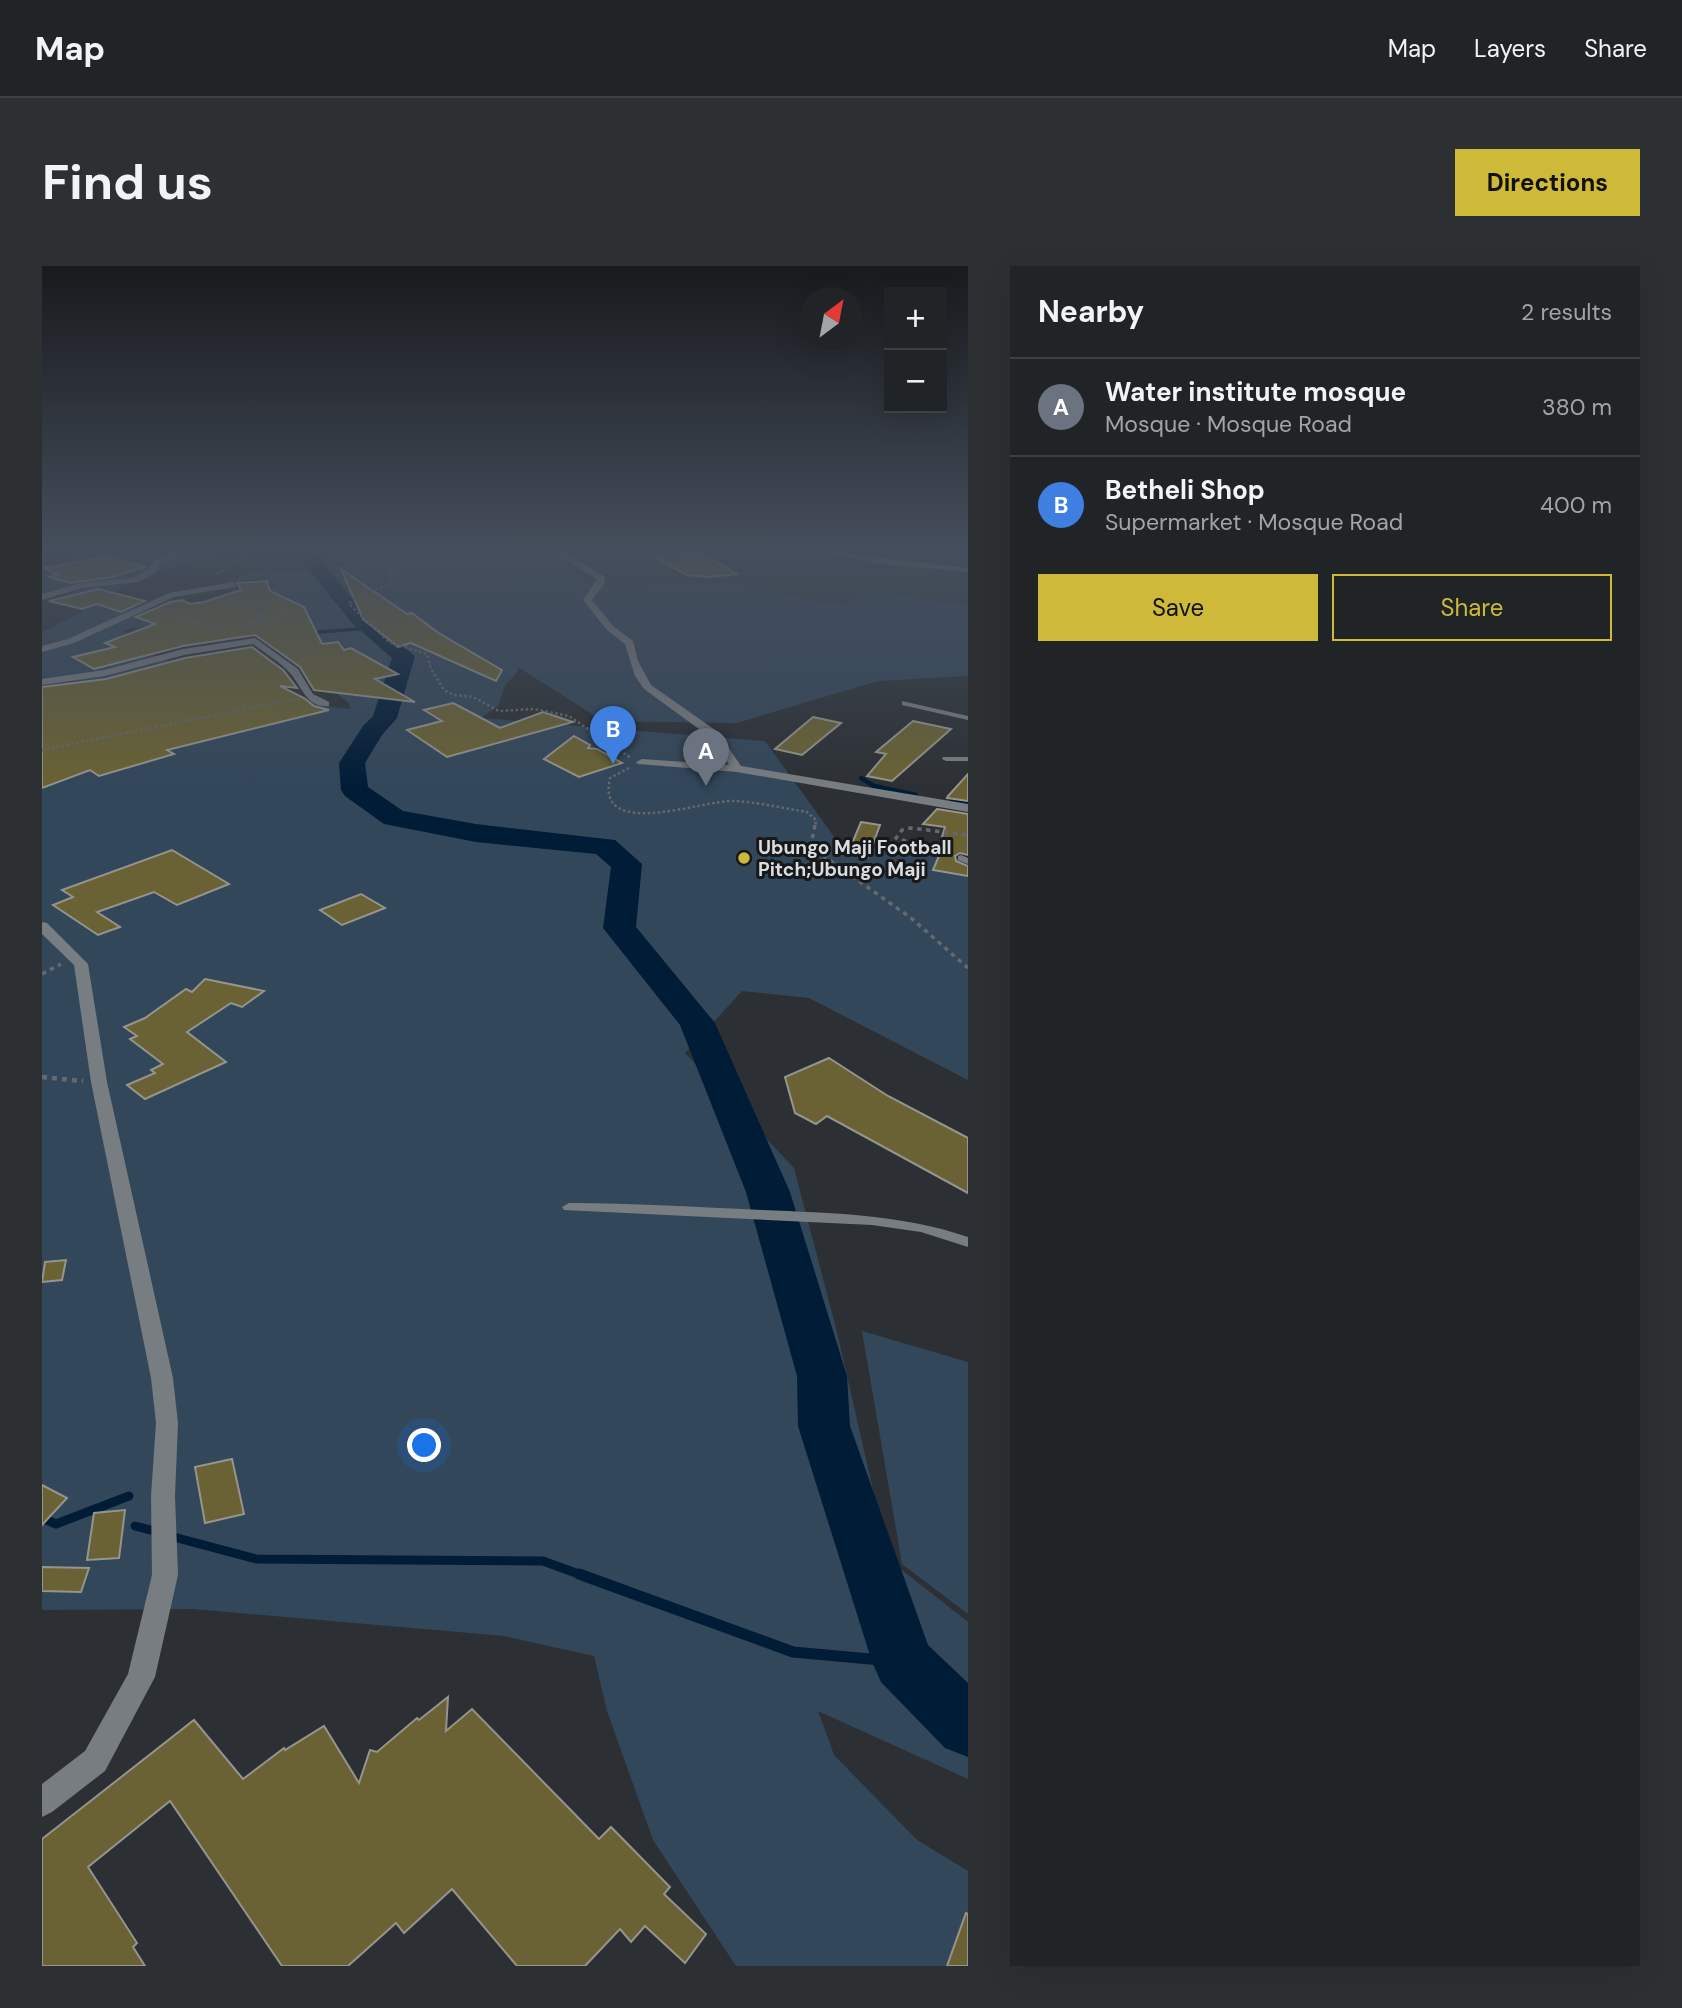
<!DOCTYPE html>
<meta charset="utf-8">
<style>
:root{--surface:#212427;--page:#2d3033;--text:#f1f3f6;--muted:#a2a4a7;--line:#3e4144;--accent:#ceb938}
body{margin:0;font-family:"DM Sans",sans-serif;background:var(--page);color:var(--text)}
.controls{position:absolute;right:21px;top:21px;display:grid;overflow:hidden;border-radius:0px;box-shadow:0 7px 28px #0002}
.controls button{width:63px;height:63px;display:grid;place-items:center;padding:0;border:0;border-bottom:2px solid var(--line);background:var(--surface);color:var(--text);font:35px sans-serif}
.compass{position:absolute;left:758px;top:21px;width:63px;height:63px;border-radius:50%;background:var(--surface);box-shadow:0 7px 28px #0002;rotate:32deg}
.you{position:absolute;left:383px;top:1180px;width:24px;height:24px;margin:-18px;border:5px solid #fff;border-radius:50%;background:#1a73e8;box-shadow:0 0 0 10px #1a73e833}
.badge{display:grid;place-items:center;width:46px;height:46px;border-radius:50%;background:var(--accent);color:#fff;font-size:23px;font-weight:700}
.pin{position:absolute;translate:-50% -58px;filter:drop-shadow(0 2px 4px #0008)}
.pin::after{content:'';position:absolute;top:37px;width:24px;height:21px;background:inherit;clip-path:polygon(0 0,100% 0,50% 100%)}
.list{margin:0;padding:0;list-style:none}
h2{display:flex;justify-content:space-between;align-items:center;height:91px;margin:0;padding:0 28px;font-size:30px}
h2 small{font-size:23px;font-weight:400;color:var(--muted)}
.list li{display:grid;grid-template-columns:46px 1fr auto;gap:21px;align-items:center;box-sizing:border-box;height:98px;padding:0 28px;border-top:2px solid var(--line)}
.list b{display:block;font-size:26px;white-space:nowrap}
.list p{margin:0;font-size:23px;white-space:nowrap;color:var(--muted)}
.list em{font-size:23px;font-style:normal;color:var(--muted)}
.actions{display:flex;gap:14px;padding:21px 28px}
.actions a{flex:1;padding:16px 0;border:2px solid var(--accent);border-radius:0px;text-align:center;font-size:24px;color:var(--accent)}
.actions .main{background:var(--accent);color:#111}
.map{position:relative;flex:none;width:926px;height:1700px;overflow:hidden;border-radius:0px}
header{display:flex;align-items:center;gap:42px;box-sizing:border-box;height:98px;padding:0 35px;background:var(--surface);border-bottom:2px solid var(--line)}
header strong{font-size:33px}
nav{display:flex;gap:38px;margin-inline-start:auto;font-size:24px}
.intro{display:flex;align-items:center;justify-content:space-between;box-sizing:border-box;height:168px;padding:0 42px}
h1{margin:0;font-size:49px}
.button{padding:18px 32px;border-radius:0px;background:var(--accent);color:#111;font-size:24px;font-weight:700}
main{display:flex;gap:42px;padding:0 42px}
aside{flex:1;background:var(--surface);border-radius:0px;box-shadow:0 7px 28px #0002}
.map>svg:first-child{display:block}
</style>
<header>
<strong>Map</strong>
<nav><a>Map</a><a>Layers</a><a>Share</a></nav>
</header>
<div class="intro"><h1>Find us</h1><a class="button">Directions</a></div>
<main>
<div class="map">
<svg width="926" height="1700" viewBox="0 0 926 1700">
<rect width="100%" height="100%" fill="#2c3034"/>
<path fill="#313942" d="M588,284H926V340L827,324L805,339L772,335L689,316L550,322L520,295Z"/>
<g fill="#33475a">
<path d="M50,284H192L109,308L64,330L16,327L0,331V299H16L32,290L45,294Z"/>
<path d="M292,284H588L521,295L550,322L689,316L772,335L805,339L827,324L926,340V410L836,415L694,457L561,455L476,401L475,407L463,419L456,440L439,452L723,475L798,579C839,584 890,577 926,598V814L767,732L700,725L643,787L752,902L795,1066L847,1294L926,1356V1513L776,1445L792,1489L875,1574L926,1605V1700H694L611,1574L565,1445L552,1390L462,1370L151,1343L0,1344V366L57,337L111,343L141,354L81,364L111,389L199,420L242,424L290,441L309,443L306,436L288,423L221,329L235,318L214,313L184,317L217,304L263,305L305,298L288,295Z"/>
<path d="M820,1065L926,1096V1348L860,1298Z"/>
</g>
<g fill="none" stroke-linecap="round" stroke-linejoin="round">
<path stroke="#001c37" stroke-width="3.5" d="M265,367L328,362"/>
<g stroke="#001c37" stroke-width="4.5">
<path d="M819,512L832,520L874,529"/>
<path d="M910,535L926,538"/>
</g>
<g stroke="#001c37" stroke-width="9">
<path d="M0,1252L14,1258L87,1230"/>
<path d="M93,1260L116,1266"/>
<path d="M128,1270L214,1293L501,1295L542,1310"/>
</g>
<path stroke="#001c37" stroke-width="11" d="M537,1308L751,1386L861,1396"/>
<path fill="#001c37" fill-rule="evenodd" d="M251,284H270L325,350L373,390L355,452L340,469L323,497L326,521L361,545L434,558L573,574L600,598L594,661L673,757L748,926L805,1110L808,1160L886,1379L926,1417V1491L903,1482L839,1416L830,1396L756,1160L755,1110L704,926L638,759L561,662L569,601L554,588L434,576L342,558L303,530L299,524L297,497L321,460L331,450L350,392L311,358Z"/>
</g>
<g fill="#6a6234" stroke="#95948d" stroke-width="2">
<path d="M599,284L655,286L657,290L670,293L695,308L667,311L645,309Z"/>
<path d="M63,291L103,301L70,311L28,317L8,311L15,309L3,302Z"/>
<path d="M299,303L365,348L370,347L395,366L460,404L454,415L369,377L356,381L321,353Z"/>
<path d="M225,315L228,325L262,341L280,378L296,376L302,384L309,382L356,408L333,413L373,436L272,424L258,401L213,369L141,380L52,403L31,391L73,381L63,377L113,358L94,351L128,336L140,334L148,338L162,336L199,324L195,317Z"/>
<path d="M56,323L103,335L79,346L55,338L40,343L7,335Z"/>
<path d="M210,381L241,404L255,422L238,420L262,432L272,440L287,444L125,484L132,488L57,510L48,504L0,522V421L64,413L143,392Z"/>
<path d="M411,437L458,462L501,446L531,456L405,491L365,464L400,455L382,444Z"/>
<path d="M771,451L799,457L760,489L733,483Z"/>
<path d="M871,455L909,463L850,515L825,510L844,488L834,486Z"/>
<path d="M532,470L548,479L546,482L555,483L580,497L537,511L502,493Z"/>
<path d="M926,508V535L905,532L906,530Z"/>
<path d="M895,543L926,548V589L918,587L913,590L914,595L926,600V610L891,604L899,585L896,584L903,561L881,558Z"/>
<path d="M819,556L838,559L826,591L806,587Z"/>
<path d="M130,584L187,618L135,639L112,626L55,646L78,661L56,669L11,639L31,631L20,624Z"/>
<path d="M319,628L343,642L300,659L278,644Z"/>
<path d="M163,713L222,725L200,741L189,737L145,766L184,796L103,833L85,819L113,807L109,804L121,798L88,773L95,770L82,761L103,752L144,723L150,726Z"/>
<path d="M787,792L846,830L926,872V927L785,850L774,858L753,847L743,811Z"/>
<path d="M24,994L20,1014L0,1016L3,996Z"/>
<path d="M190,1193L202,1248L163,1257L153,1201Z"/>
<path d="M0,1219L25,1232L0,1259Z"/>
<path d="M83,1244L77,1292L45,1294L52,1247Z"/>
<path d="M0,1301L47,1302L39,1326L0,1325Z"/>
<path d="M406,1431L404,1465L430,1443L557,1573L569,1561L628,1621L622,1628L664,1668L643,1697L603,1660L589,1676L578,1663L543,1700H475L410,1623L362,1667L354,1657L306,1700H240L128,1535L46,1601L95,1677L91,1681L103,1700H0V1573L152,1454L201,1513L242,1482L243,1484L282,1460L317,1517L328,1484L335,1486L375,1452L377,1454Z"/>
<path d="M924,1647L926,1648V1700H905Z"/>
</g>
<g fill="none" stroke-linecap="round" stroke-linejoin="round">
<g stroke="#65696d" stroke-width="2.5" stroke-dasharray="2.5 2.5" stroke-linecap="butt">
<path d="M350,284L352,288L376,297L347,302L351,311L349,317L314,331L307,338L347,376L385,388L389,403L402,424L412,429L431,431L457,445L492,443L527,450L589,492"/>
<path d="M174,308L215,284"/>
<path d="M188,333L223,350L213,353L216,357L206,359L209,361"/>
<path d="M127,344L153,358L174,361L183,366"/>
<path d="M216,357L242,348L245,343"/>
<path d="M0,484L256,432"/>
<path d="M587,502L568,512C553,575 661,534 691,535C715,536 741,542 765,546L774,554L773,561"/>
</g>
<g stroke="#65696d" stroke-width="3.5" stroke-dasharray="4.5 4.5" stroke-linecap="butt">
<path d="M773,559L769,579L773,584L869,652L926,702"/>
<path d="M907,589L854,572L860,564L869,562L926,569"/>
<path d="M0,708L19,698"/>
</g>
<path stroke="#65696d" stroke-width="4.5" stroke-dasharray="5 5" stroke-linecap="butt" d="M0,811L41,815"/>
<g fill="#787d82" fill-rule="evenodd">
<path d="M860,435L926,450V454L860,439Z"/>
<path d="M901,491H926V495H904L900,493Z"/>
<path d="M919,589L926,592V598L916,594V590Z"/>
<path d="M527,937C591,937 655,941 720,944C789,947 859,948 926,971V981L879,966L830,959L522,944L520,941Z"/>
</g>
<g fill="#787d82" fill-rule="evenodd">
<path d="M124,284H134L140,288L117,299L113,307L96,316L40,322L0,334V328L39,317L91,312L107,303L111,295L129,288Z"/>
<path d="M507,284H517L562,310L563,317L550,334L571,360L591,375L596,395L609,419L676,466L699,500L926,538V546L695,506L596,498L594,496L600,493L687,499L668,471L602,423L593,410L583,378L565,364L541,334L555,313Z"/>
<path d="M191,316L194,321L132,331L32,377L0,386V380L26,373L127,327Z"/>
<path d="M213,372L256,403L271,428L287,436V440C263,442 260,419 247,406C237,395 223,387 211,378L142,389L63,410L0,419V413L62,404L141,383Z"/>
<path d="M0,656L5,657L46,698L65,816L131,1112L136,1157L133,1230L136,1309L113,1411L63,1505L10,1546L0,1551V1518L43,1485L86,1408L110,1309L109,1230L114,1157L109,1112L49,816L32,699L0,668Z"/>
</g>
<path fill="#787d82" fill-rule="evenodd" d="M773,284L926,302V306L840,298Z"/>
</g>
<linearGradient id="sky" x2="0" y2="1"><stop stop-color="#181a1d"/><stop offset="0.54" stop-color="#454e5c"/><stop offset="1" stop-color="#454e5c" stop-opacity="0"/></linearGradient>
<rect width="926" height="522" fill="url(#sky)"/>
<circle fill="#ceb938" stroke="#16181a" stroke-width="2.5" cx="702" cy="592" r="7"/>
<g text-anchor="middle" dominant-baseline="central" stroke-width="6" stroke-linejoin="round" paint-order="stroke">
<g font-size="19" font-weight="bold" fill="#dadde0" stroke="#16181a" text-anchor="start">
<text x="716" y="581">Ubungo Maji Football<tspan x="716" dy="22">Pitch;Ubungo Maji</tspan></text>
</g>
</g>
</svg>
<div class="controls">
<button>+</button>
<button>−</button>
</div>
<svg class="compass" viewBox="-18 -18 36 36"><path d="M0-13l5 13h-10z" fill="#e53935"/><path d="M0 13l5-13h-10z" fill="#a2a4a7"/></svg>
<div class="you"></div>
<div class="pin badge" style="left:664px;top:520px;background:#6b7280">A</div>
<div class="pin badge" style="left:571px;top:498px;background:#3f7fe0">B</div>
</div>
<aside>
<h2>Nearby<small>2 results</small></h2>
<ul class="list">
<li><span class="badge" style="background:#6b7280">A</span><div><b>Water institute mosque</b><p>Mosque · Mosque Road</p></div><em>380 m</em></li>
<li><span class="badge" style="background:#3f7fe0">B</span><div><b>Betheli Shop</b><p>Supermarket · Mosque Road</p></div><em>400 m</em></li>
</ul>
<div class="actions"><a class="main">Save</a><a>Share</a></div>
</aside>
</main>
